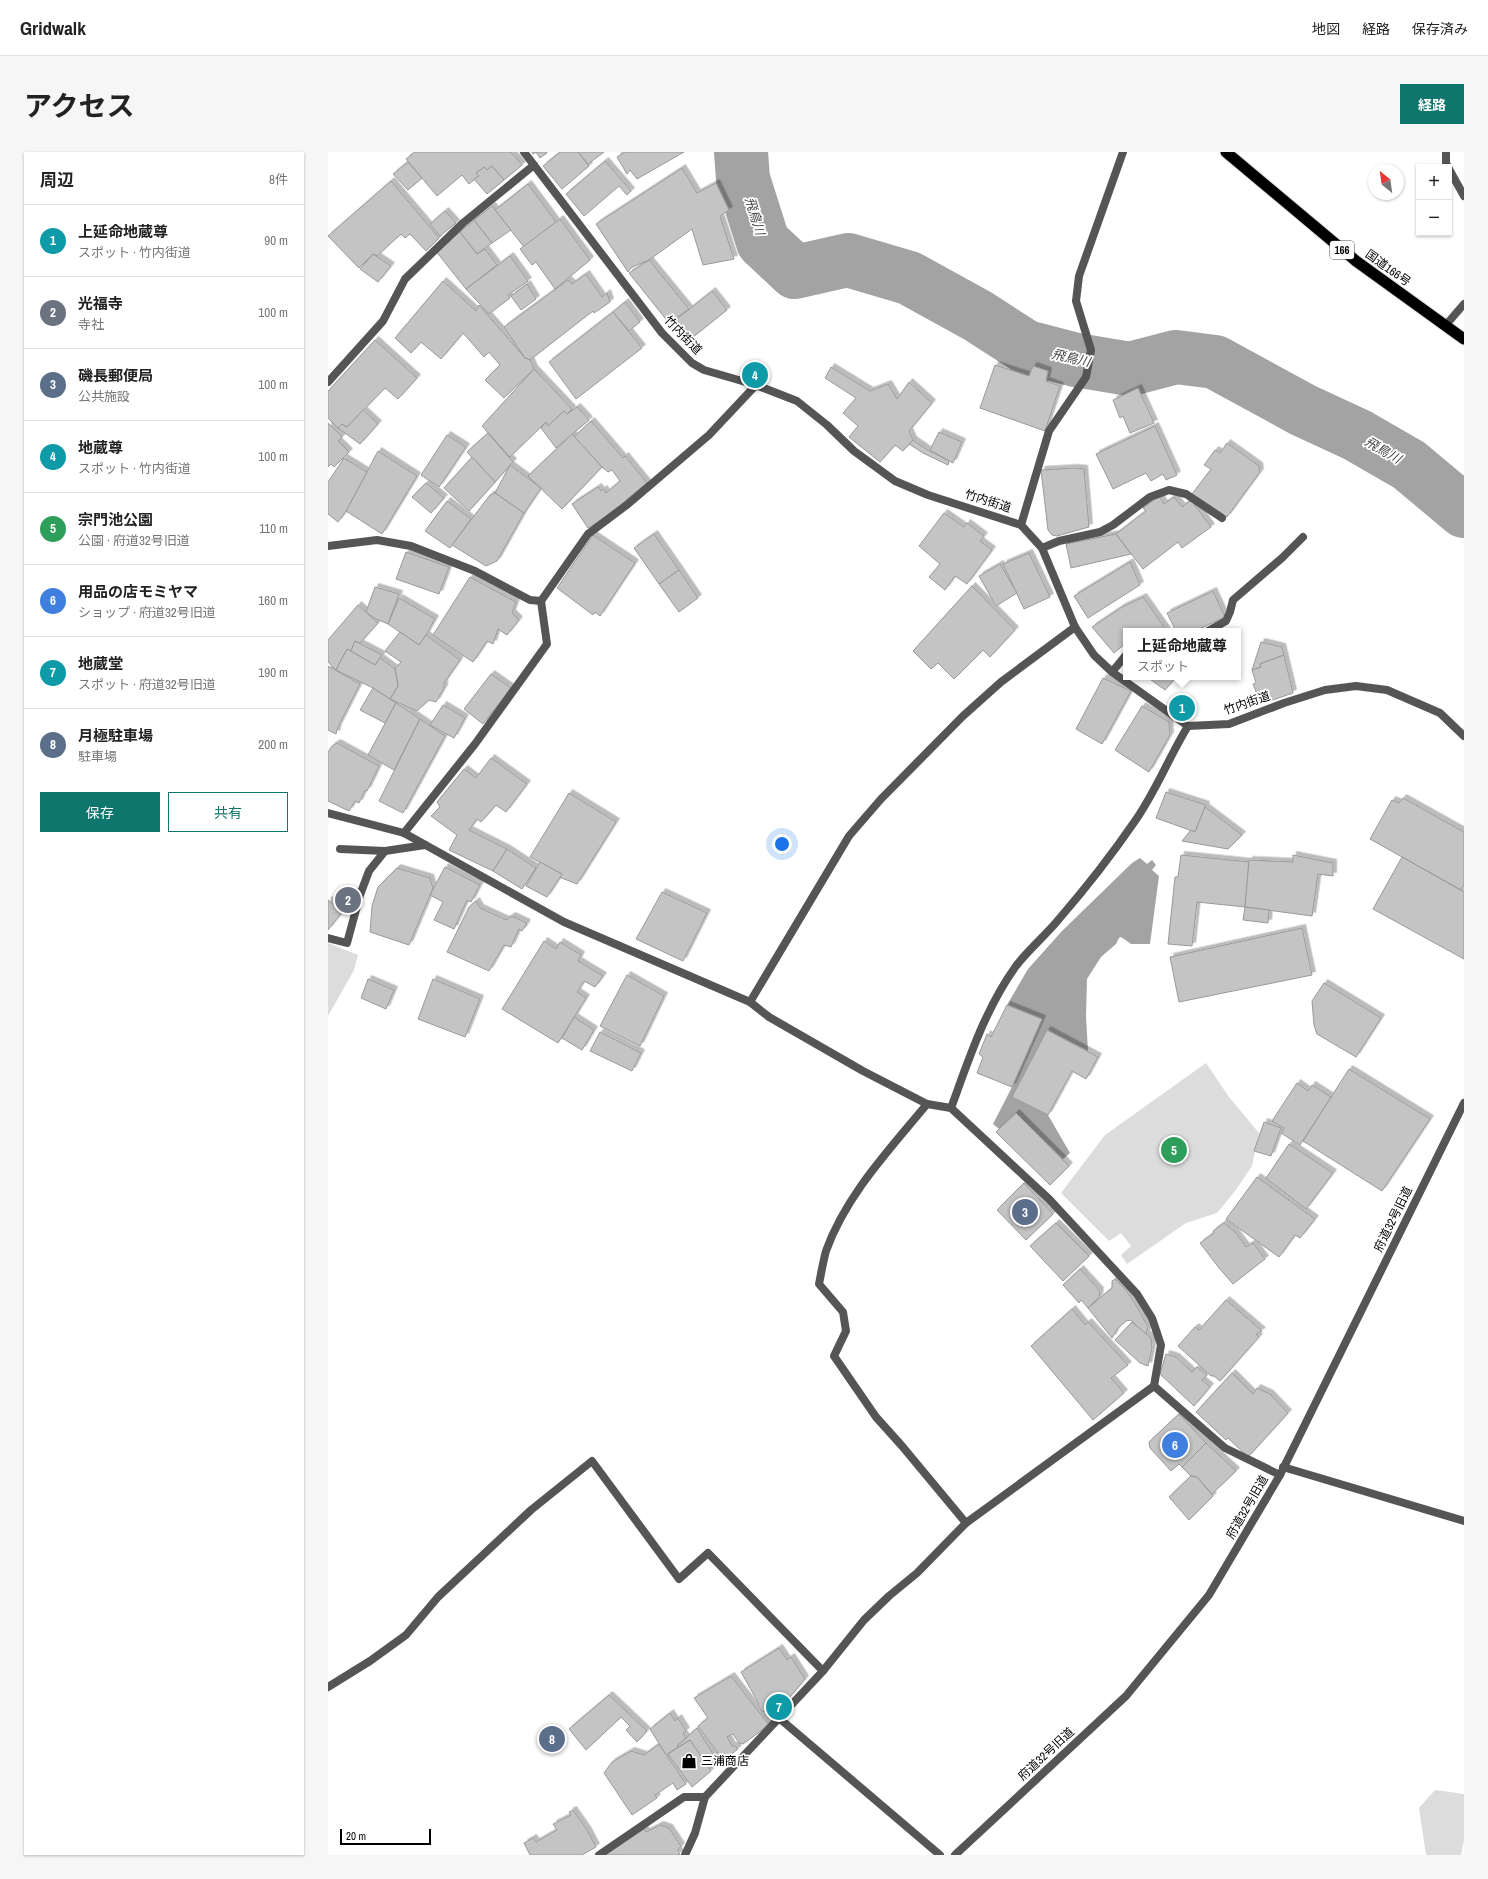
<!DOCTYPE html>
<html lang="ja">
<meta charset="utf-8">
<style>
:root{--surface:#fff;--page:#f6f6f6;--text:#222;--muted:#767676;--line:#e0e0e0;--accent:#0f766e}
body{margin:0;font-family:"Archivo Narrow","Noto Sans JP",sans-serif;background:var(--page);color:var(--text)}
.controls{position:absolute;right:12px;top:12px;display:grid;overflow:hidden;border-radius:0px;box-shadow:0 1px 3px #0004}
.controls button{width:36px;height:36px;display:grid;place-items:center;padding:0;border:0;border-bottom:1px solid var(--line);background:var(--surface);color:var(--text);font:20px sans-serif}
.compass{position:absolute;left:1040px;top:12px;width:36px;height:36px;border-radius:50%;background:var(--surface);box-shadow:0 1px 3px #0004;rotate:331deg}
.scale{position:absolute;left:12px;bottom:10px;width:91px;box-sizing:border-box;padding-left:4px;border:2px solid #000;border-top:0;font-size:11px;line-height:14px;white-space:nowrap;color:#000;-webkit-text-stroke:3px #fff;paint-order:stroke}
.you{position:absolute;left:454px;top:692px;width:14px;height:14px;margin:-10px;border:3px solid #fff;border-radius:50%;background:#1a73e8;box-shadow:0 0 0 6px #1a73e833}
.badge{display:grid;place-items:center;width:26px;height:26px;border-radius:50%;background:var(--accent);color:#fff;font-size:13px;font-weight:700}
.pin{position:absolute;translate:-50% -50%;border:2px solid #fff;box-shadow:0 1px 4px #0006}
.popup{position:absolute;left:795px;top:476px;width:118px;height:52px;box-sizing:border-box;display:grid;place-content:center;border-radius:0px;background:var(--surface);filter:drop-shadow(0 1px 3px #0005);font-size:13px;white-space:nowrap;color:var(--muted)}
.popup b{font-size:15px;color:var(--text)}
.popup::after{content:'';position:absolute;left:50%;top:100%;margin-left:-8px;border:8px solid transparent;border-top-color:var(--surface)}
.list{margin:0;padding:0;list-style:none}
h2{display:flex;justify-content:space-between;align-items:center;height:52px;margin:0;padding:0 16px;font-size:17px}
h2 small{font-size:13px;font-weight:400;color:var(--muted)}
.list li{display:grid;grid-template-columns:26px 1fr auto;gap:12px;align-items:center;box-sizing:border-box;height:72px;padding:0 16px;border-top:1px solid var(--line)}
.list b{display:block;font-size:15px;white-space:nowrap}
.list p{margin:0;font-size:13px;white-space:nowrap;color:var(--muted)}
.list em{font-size:13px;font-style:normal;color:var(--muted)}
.actions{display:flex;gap:8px;padding:12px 16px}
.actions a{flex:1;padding:9px 0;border:1px solid var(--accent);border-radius:0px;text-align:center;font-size:14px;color:var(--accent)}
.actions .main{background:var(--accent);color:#fff}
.map{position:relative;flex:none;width:1136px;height:1703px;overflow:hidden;border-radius:0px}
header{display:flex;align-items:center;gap:24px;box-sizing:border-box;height:56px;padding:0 20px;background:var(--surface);border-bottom:1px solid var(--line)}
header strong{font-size:19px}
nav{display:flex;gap:22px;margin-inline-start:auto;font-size:14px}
.intro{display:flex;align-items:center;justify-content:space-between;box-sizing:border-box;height:96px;padding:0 24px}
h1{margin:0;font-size:28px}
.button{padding:10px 18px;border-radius:0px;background:var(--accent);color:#fff;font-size:14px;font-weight:700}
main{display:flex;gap:24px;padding:0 24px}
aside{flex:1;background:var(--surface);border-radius:0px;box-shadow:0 1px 3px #0004}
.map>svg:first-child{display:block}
</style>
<header>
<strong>Gridwalk</strong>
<nav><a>地図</a><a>経路</a><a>保存済み</a></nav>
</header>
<div class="intro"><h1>アクセス</h1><a class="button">経路</a></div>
<main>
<aside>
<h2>周辺<small>8件</small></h2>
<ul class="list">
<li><span class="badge" style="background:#0f9aa8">1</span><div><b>上延命地蔵尊</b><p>スポット · 竹内街道</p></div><em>90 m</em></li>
<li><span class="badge" style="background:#6b7280">2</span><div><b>光福寺</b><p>寺社</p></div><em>100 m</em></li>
<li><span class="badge" style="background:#5c6f8a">3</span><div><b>磯長郵便局</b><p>公共施設</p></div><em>100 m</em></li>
<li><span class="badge" style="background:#0f9aa8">4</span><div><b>地蔵尊</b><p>スポット · 竹内街道</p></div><em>100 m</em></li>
<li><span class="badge" style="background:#2e9e5b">5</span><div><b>宗門池公園</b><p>公園 · 府道32号旧道</p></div><em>110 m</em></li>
<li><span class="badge" style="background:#3f7fe0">6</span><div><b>用品の店モミヤマ</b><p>ショップ · 府道32号旧道</p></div><em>160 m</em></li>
<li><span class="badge" style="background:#0f9aa8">7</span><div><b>地蔵堂</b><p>スポット · 府道32号旧道</p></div><em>190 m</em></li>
<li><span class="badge" style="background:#5c6f8a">8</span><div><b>月極駐車場</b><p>駐車場</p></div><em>200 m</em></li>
</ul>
<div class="actions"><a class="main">保存</a><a>共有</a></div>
</aside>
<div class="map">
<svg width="1136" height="1703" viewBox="0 0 1136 1703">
<defs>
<filter id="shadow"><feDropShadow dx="3.5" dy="-3.5" stdDeviation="0" flood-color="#0004"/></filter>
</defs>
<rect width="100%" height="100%" fill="#fff"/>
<g fill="#dcdcdc">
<path d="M0,791L30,803L26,818L0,864Z"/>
<path d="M878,911L901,945L931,981L924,1014L907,1039L889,1061L858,1071L799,1112L793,1103L803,1094L793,1081L781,1089L733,1041L777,983Z"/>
<path d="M1107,1638L1136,1642V1688L1133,1703H1098L1091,1656Z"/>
</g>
<path fill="#a3a3a3" d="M812,706L819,712L824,708L828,713L824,718L831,724L822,792H803L793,785L791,786L788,792L773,805L759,827L758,864L760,899L719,878L720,963L742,1001L735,1007L688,961L671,977L665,972L684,935L714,867L679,853L700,817L734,779L804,711Z"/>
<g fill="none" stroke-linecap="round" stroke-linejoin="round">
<path stroke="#a3a3a3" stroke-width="54" d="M413,0L415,27L435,90L467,120L520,108L581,126L650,164L698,195L748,208L802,217L848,205L887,210L975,258L1029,283L1081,313L1136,359"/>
</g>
<g fill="#c4c4c4" stroke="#999" filter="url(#shadow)">
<path d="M87,0H183L194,13L176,28L164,14L159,18L156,15L148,21L151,24L141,32L134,23L109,44L78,7Z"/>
<path d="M204,0H218L219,1L212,6L208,0L205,2Z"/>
<path d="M232,0H250L261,14L234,37L215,14Z"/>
<path d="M250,0H276L260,12Z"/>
<path d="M297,0H356L309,27L302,18L299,22L289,5Z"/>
<path d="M277,9L303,39L299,43L291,34L256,64L238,42Z"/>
<path d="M80,10L94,26L80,38L65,22Z"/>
<path d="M164,14L176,28L159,42L146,27L151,24L148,21L156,15L159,18Z"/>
<path d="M354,16L369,41L388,31L401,58L392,64L406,107L375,113L364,77L321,108L304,115L300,120L268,72Z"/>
<path d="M63,29L111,86L98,99L82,82L77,86L73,82L49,104L45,102L31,116L0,84Z"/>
<path d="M200,32L228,70L196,95L167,58Z"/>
<path d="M164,54L183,78L164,91L146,68Z"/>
<path d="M117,59L128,71L112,84L102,72Z"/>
<path d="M232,67L262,108L227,137L208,110L204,113L192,97Z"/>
<path d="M146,68L164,91L149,102L132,80Z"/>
<path d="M132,80L149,102L157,97L169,113L138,137L107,98Z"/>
<path d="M45,102L63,114L50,130L32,117Z"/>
<path d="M182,104L200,129L180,143L182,146L161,162L138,137Z"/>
<path d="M321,108L361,157L341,171L301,121Z"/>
<path d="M258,122L274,145L279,141L282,150L266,161L265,159L202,208L197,206L176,175L240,128L244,132Z"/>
<path d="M115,129L148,159L151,153L197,206L202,208L206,217L176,246L157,228L172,213L161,200L156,205L135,181L113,207L93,190L83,201L67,186Z"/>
<path d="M199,132L208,147L193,158L183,144Z"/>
<path d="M384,139L399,158L359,190L344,171Z"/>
<path d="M297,150L312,170L301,179L285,160Z"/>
<path d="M285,160L314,196L248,247L221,210Z"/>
<path d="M47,188L89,226L70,247L57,236L19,275L14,272L10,276L0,266V239Z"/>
<path d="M667,213L701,224L705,214L720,219L718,229L732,234L717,279L652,256Z"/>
<path d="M503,215L542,239L560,232L569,247L581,230L604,251L581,279L585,288L575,299L567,293L552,310L521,285L530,274L515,261L528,246L497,226Z"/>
<path d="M206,217L244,257L239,262L236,259L220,274L218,270L182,305L154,274Z"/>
<path d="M810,236L826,271L802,281L795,264L792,266L785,248Z"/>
<path d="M249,255L261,268L228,296L213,276L218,270L220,274L236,259L239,262Z"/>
<path d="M35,258L50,272L32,292L10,276L14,272L19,275Z"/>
<path d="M263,269L295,306L297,304L319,331L298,348L300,352L260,376L244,352L270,335L273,339L276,337L278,341L292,329L284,318L280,320L274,315L246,285Z"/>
<path d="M0,271L14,285L10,289L21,300L6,315L3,312L0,315Z"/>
<path d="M827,274L849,323L838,328L835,322L823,329L818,321L785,337L768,302Z"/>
<path d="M611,280L634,290L625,311L602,298Z"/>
<path d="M160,281L185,310L167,330L139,300Z"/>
<path d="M244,282L274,315L234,357L200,324Z"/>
<path d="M119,283L138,295L111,335L93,323Z"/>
<path d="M585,288L598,297L621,309L620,313L595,301L581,292Z"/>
<path d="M899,291L931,314L932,320L899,365L864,342L883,317L876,313L887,298L892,301Z"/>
<path d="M50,299L89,324L54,382L18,359Z"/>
<path d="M144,305L167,330L141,359L116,336Z"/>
<path d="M16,306L39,320L18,359L10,370L0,362V330Z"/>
<path d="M182,313L213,336L196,361L167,341Z"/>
<path d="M747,316L756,317L761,375L729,384L724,383L720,378L713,318Z"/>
<path d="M98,331L116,346L103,361L84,345Z"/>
<path d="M167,341L196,361L169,409L158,414L124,393L162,343Z"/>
<path d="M831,344L836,352L846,345L854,355L863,348L883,375L854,396L850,390L815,417L788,382L818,359L815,356Z"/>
<path d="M119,349L143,367L122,396L97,379Z"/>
<path d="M616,361L636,375L639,371L656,384L652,389L664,398L639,432L627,424L617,438L601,425L612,412L591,394Z"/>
<path d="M326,382L351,418L331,432L306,396Z"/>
<path d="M788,382L803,402L743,416L738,392Z"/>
<path d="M265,383L307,411L272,464L267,460L265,463L229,436Z"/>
<path d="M78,400L121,415L111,442L68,427Z"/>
<path d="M701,401L722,445L696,457L675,412Z"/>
<path d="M802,410L812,433L760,466L746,444Z"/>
<path d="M672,412L689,441L668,454L651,424Z"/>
<path d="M351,418L370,446L351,460L331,432Z"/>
<path d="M142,425L188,450L184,461L191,468L179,483L170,477L165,492L159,489L145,510L105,483Z"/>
<path d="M644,434L687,478L662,505L655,498L626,527L610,511L603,517L585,499Z"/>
<path d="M47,435L71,442L60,472L46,466L38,460Z"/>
<path d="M885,439L897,465L867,479H857V478L848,479L839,461Z"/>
<path d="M815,445L839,479H798V491L786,501L764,475L794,455Z"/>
<path d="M71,446L107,467L98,483L91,493L60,472Z"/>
<path d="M30,453L50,471L32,491L27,489L23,499L19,497L8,518L0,510V488Z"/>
<path d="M72,480L91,493L98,483L132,508L116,531V536L108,550L101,548L89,559L62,547L70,534L67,517L73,510L57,499Z"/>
<path d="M27,489L54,503L47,513L23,499Z"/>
<path d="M933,490L954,495L956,503L932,512L933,515L924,518Z"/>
<path d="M19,497L47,513L52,506L67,517L70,534L62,547L45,536L8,518Z"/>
<path d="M956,503L965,541L933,552L925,532L928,531L924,518L933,515L932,512Z"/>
<path d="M0,514L32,532L10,575L8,582L0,578Z"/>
<path d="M163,522L183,536L155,572L136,557Z"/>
<path d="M819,525H848L837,538Z"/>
<path d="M775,526L803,539L774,592L748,577Z"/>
<path d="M45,536L68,551L57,571L32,558Z"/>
<path d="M68,551L92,567L66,618L40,603Z"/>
<path d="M115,553L137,566L126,586L102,573Z"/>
<path d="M814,554L841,570L842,583L821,620L787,598Z"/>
<path d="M92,567L117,584L75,661L51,649Z"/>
<path d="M9,591L51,614L39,639L37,638L31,651L27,649L21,659L0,649V600L4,594Z"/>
<path d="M163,606L199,632L178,660L168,653L153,670L149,667L141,678L179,697L165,719L121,698L129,683L103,664L112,655L109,650L136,617L148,626Z"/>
<path d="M838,640L878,653L867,680L828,666Z"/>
<path d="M241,641L288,670L249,732L231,725L234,722L202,705Z"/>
<path d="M1075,646L1136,680V732L1133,738L1042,687L1064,648L1071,651Z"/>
<path d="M877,655L914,683L900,697L854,689L863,678L867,680Z"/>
<path d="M179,697L208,716L194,737L165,719Z"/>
<path d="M853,703L921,710L917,755L869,750L864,794L840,792L847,725H850Z"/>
<path d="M965,703L1005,711V724L990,722L984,764L917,755L921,708L965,710Z"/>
<path d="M1074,705L1136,740V807L1045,757Z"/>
<path d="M212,710L234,722L219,745L198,734Z"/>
<path d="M117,715L152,733L143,750L139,748L126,777L106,768L115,750L102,743Z"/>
<path d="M69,716L102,726L105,736L81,793L42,780L44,754L50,735Z"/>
<path d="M334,740L379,761L355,809L308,787Z"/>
<path d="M0,748L15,759L0,778Z"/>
<path d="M148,749L152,756L178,768L184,764L199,771L194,779L191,777L183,795L176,793L161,819L119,800L141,755Z"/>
<path d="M917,755L941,758L940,771L915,768Z"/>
<path d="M974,776L984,823L851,850L842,805Z"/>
<path d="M216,789L228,797L232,790L253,803L250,809L275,824L267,835L256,829L249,840L258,846L230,891L174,857Z"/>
<path d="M299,823L336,844L312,894L272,874Z"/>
<path d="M40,827L66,838L58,857L33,846Z"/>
<path d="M105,827L152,847L137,885L90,867Z"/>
<path d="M996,831L1053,866L1028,905L989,882L986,873L984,849Z"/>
<path d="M679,853L714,867L684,935L649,921L655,905L651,902L659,882L663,885Z"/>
<path d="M246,865L266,878L254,898L234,886Z"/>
<path d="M719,878L770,905L758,927L744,919L720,963L684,945Z"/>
<path d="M272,880L313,901L304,919L262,899Z"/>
<path d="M1021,917L1102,967L1054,1039L975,989Z"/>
<path d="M969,931L980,939L984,933L1003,945L972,993L953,981L956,976L944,969Z"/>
<path d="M688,961L741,1014L722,1033L668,980Z"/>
<path d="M936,970L953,976L943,1004L926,999Z"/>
<path d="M961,992L1005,1021L978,1057L938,1026Z"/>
<path d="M929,1025L987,1067L972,1086L967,1083L951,1105L898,1067Z"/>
<path d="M696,1031L725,1062L698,1088L669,1058Z"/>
<path d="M728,1071L761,1104L735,1129L702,1094Z"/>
<path d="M896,1071L907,1080L918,1095L925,1091L937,1107L905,1132L891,1116L872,1091L886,1081L885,1079Z"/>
<path d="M752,1117L772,1139L771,1145L760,1156L753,1148L751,1151L735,1133Z"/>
<path d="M787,1127L797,1137L808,1153L820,1175L818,1183L803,1168L798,1169L789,1177L784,1186L760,1156L784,1136V1129Z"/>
<path d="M898,1148L934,1179L928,1182L931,1185L892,1229L886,1224H883L850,1194L867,1175L871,1178Z"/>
<path d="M744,1157L757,1173L760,1170L800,1213L783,1226L796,1241L765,1268L703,1194Z"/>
<path d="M804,1170L823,1186L824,1196L820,1214L812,1211L787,1188Z"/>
<path d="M838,1202L848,1205L864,1220L869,1215L879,1223L874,1228L882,1235L866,1254L832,1222Z"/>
<path d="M904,1221L925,1242L929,1236L942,1242L960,1261L920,1305L900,1286L898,1288L868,1260Z"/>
<path d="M851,1262L878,1291L854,1315L851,1312L843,1319L822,1296L821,1290Z"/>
<path d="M878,1291L908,1319L884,1342L869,1325L863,1324L854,1315Z"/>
<path d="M863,1324L869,1325L885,1344L861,1368L841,1345Z"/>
<path d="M451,1496L459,1508L463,1505L477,1527L461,1546L435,1560L430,1554L431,1552L413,1520Z"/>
<path d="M403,1524L441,1573L415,1592L411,1591L405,1582L399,1585L404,1594H407L410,1597L392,1611L390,1601L370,1574L380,1566L366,1546Z"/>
<path d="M281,1543L319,1579L309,1590L298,1578L302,1574L293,1565L258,1598L241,1577Z"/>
<path d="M456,1550L457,1553L449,1562L444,1557Z"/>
<path d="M342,1561L347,1569L350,1566L358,1579L355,1581L358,1586L349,1594L350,1595L338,1603L322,1577Z"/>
<path d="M369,1576L390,1610L381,1617L362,1588L350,1595L349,1594Z"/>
<path d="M362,1588L383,1619L364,1635L340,1602Z"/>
<path d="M331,1592L358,1632L349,1638L345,1631L327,1643L329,1646L304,1663L276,1621L284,1610L303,1599L316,1603Z"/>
<path d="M245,1658L259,1678L268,1695L254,1703H202L196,1691L205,1686L208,1690L229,1678L225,1672L243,1663L241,1660Z"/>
<path d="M332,1673L341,1676L353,1694L350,1698L352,1703H276L316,1677L318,1680Z"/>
</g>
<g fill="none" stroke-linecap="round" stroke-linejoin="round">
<defs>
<path id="trunk" d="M898,0L1028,109L1136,187"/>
</defs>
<use href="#trunk" stroke="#dbdbdb" stroke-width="13"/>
<g stroke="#555" stroke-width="8">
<path d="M1118,0V11L1120,15"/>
<path d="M1121,17L1136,44"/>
<path d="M0,230L55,169L77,127L135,71L206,13"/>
<path d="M0,394L49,388L83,394L147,419L202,448L213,449"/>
<path d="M714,396L731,389L772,380L785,373L822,345L841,338L858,342L894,366"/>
<path d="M880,479L898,469L902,460L905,448L954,406L975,385"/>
<path d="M784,520L798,503"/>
<path d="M12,697L57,699"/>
<path d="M0,786L19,791L32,743L41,719L57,699L97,693"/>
<path d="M599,952C562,997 518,1043 498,1099C495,1110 493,1122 491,1132L515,1160L518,1179L506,1204L548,1265L574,1294L638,1371"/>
<path d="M451,1566L612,1703"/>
</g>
<g stroke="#555" stroke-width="8">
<path d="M196,0L334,181L364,211L376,218L428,233L469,249L499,273L526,299L567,329L600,343L693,373L714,396L747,475L766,503L784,520L860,574L901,572L956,551L997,538L1028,534L1059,538L1112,561L1136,584"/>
<path d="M1117,174L1136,152"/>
<path d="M693,373L721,279L758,225L763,198L748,149L751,124L795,0"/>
<path d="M0,661L76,681L236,770L422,850L441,865L535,919L599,952L623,956L721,1047L809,1142L824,1166L833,1193L826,1234L638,1371L589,1421L561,1444L536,1468L495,1519L377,1645L367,1681L357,1703"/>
<path d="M76,681L147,592L219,492L213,449L260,382L300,352L381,283L428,233"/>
<path d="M422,850L521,684L553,647L635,564L673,530L747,475"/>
<path d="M623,956C641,907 657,857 688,814C701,797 718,783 731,767C757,737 785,701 807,669C828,639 841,605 860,574"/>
<path d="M826,1234L897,1296L952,1323"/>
<path d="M955,1315L1136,1369"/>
<path d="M0,1535L42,1509L78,1483L110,1445L203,1358L264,1309L351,1427L380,1401L495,1519"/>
<path d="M271,1703L356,1645H377"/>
</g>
<path stroke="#555" stroke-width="8" d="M627,1703L798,1544L881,1443L952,1323L1136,951"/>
<use href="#trunk" stroke="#000" stroke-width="11"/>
</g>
<defs>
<symbol id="shop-bare" viewBox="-9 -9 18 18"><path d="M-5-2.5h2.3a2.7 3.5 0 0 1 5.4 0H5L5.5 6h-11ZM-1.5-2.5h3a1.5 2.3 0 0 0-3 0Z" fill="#000" stroke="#fff" stroke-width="2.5" paint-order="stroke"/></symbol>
</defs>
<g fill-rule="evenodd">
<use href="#shop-bare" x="350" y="1598" width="22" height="22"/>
</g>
<g text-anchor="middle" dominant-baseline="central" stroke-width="3.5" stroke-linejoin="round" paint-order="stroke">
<rect fill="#fff" stroke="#4c4c4c" stroke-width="1" x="1002" y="89" width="24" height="18" rx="3"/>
<g font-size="11" font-weight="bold" fill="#000">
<text x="1014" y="98">166</text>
</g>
<g font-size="12" fill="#000" stroke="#fff">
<text transform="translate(1060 116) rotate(36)">国道166号</text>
<text transform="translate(355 183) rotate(46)">竹内街道</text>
<text transform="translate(660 349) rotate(18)">竹内街道</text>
<text transform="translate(919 551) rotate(-19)">竹内街道</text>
<text transform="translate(1065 1067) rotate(-64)">府道32号旧道</text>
<text transform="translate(919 1355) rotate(-60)">府道32号旧道</text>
<text transform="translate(718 1602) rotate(-43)">府道32号旧道</text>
</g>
<g font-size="12" fill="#000" stroke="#fff" text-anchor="start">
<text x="373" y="1609">三浦商店</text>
</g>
<g font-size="13" font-style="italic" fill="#444" stroke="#fff">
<text transform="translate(427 64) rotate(73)">飛鳥川</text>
<text transform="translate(743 206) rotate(13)">飛鳥川</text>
<text transform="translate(1055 298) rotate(30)">飛鳥川</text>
</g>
</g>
</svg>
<div class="controls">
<button>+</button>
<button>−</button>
</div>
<svg class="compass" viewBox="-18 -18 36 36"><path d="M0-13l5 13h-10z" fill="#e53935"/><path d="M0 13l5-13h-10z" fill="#767676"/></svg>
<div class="scale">20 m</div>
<div class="you"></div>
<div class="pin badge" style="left:854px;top:556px;background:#0f9aa8">1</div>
<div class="popup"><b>上延命地蔵尊</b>スポット</div>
<div class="pin badge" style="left:20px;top:748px;background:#6b7280">2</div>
<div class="pin badge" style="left:697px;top:1060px;background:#5c6f8a">3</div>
<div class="pin badge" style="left:427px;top:223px;background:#0f9aa8">4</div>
<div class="pin badge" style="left:846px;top:998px;background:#2e9e5b">5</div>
<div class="pin badge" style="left:847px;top:1293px;background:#3f7fe0">6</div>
<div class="pin badge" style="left:451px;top:1555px;background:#0f9aa8">7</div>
<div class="pin badge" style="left:224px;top:1587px;background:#5c6f8a">8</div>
</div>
</main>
